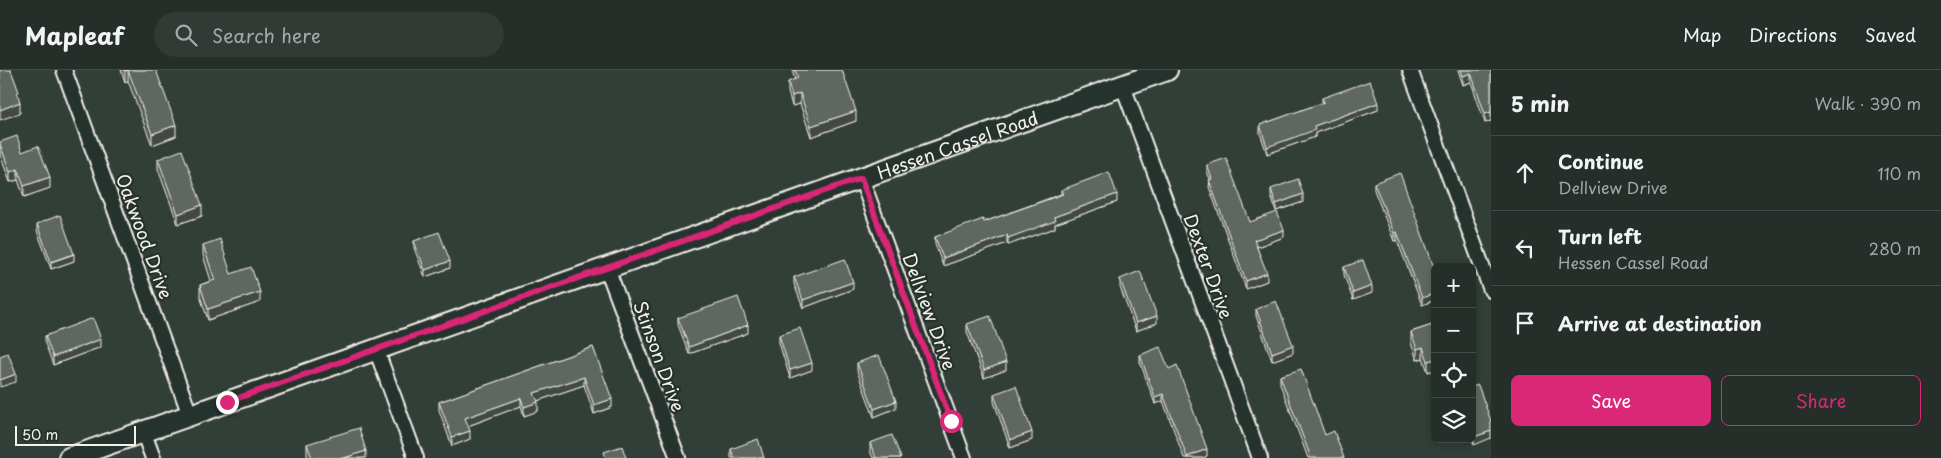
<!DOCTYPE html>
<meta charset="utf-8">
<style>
:root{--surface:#262e2a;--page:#323a36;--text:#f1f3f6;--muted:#a4a8a8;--line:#424a47;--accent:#db2777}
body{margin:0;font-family:"Playpen Sans",sans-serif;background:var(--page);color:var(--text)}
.controls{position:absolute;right:15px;bottom:15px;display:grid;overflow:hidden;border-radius:8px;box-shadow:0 2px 8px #0003}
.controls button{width:45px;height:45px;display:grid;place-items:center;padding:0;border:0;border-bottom:1px solid var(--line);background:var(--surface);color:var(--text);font:25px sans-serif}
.scale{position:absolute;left:15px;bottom:12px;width:121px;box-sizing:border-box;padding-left:5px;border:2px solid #f4f1e8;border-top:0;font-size:14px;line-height:18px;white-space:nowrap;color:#f4f1e8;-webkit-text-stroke:4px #26332d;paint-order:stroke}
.stop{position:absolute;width:15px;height:15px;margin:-11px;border:4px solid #db2777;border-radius:50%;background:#fff}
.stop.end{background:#db2777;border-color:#fff;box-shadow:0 1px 5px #0008}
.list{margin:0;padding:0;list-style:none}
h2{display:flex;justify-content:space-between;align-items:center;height:65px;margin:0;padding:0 20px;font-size:21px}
h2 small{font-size:16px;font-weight:400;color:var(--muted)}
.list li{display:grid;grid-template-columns:32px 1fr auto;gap:15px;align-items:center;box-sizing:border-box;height:75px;padding:0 20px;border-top:1px solid var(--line)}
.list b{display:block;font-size:19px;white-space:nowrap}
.list p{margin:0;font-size:16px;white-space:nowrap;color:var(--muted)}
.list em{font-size:16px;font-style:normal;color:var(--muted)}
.actions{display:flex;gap:10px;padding:15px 20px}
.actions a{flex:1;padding:11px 0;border:1px solid var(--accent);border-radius:8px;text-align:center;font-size:18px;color:var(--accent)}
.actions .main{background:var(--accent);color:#fff}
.icon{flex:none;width:28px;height:28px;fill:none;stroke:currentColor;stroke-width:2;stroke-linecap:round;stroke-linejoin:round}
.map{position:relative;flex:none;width:1491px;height:388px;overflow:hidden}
header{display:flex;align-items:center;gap:30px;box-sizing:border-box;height:70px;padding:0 25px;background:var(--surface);border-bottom:1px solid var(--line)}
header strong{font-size:24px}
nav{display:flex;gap:28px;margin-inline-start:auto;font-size:18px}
.search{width:350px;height:45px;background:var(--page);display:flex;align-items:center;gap:12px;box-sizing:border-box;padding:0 18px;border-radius:28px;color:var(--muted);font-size:19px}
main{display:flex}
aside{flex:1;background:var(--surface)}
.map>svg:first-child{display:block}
</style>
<header>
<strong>Mapleaf</strong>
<div class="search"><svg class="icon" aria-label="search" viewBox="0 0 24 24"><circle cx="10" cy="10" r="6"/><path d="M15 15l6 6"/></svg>Search here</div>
<nav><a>Map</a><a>Directions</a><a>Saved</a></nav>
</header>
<main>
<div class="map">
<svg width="1491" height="388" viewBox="0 0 1491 388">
<rect width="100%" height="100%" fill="#323e38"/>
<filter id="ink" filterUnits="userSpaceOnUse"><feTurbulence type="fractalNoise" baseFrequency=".02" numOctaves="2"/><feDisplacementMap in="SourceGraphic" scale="10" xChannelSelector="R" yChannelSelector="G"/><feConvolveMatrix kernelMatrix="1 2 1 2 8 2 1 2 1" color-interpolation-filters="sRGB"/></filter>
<g filter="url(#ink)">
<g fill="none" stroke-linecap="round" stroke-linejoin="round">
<defs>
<g id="minor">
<path d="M64,0L190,345"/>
<path d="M1410,0L1491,220"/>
<path d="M1123,16L1260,388"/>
<path d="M861,108L964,388"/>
<path d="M607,198L678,388"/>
<path d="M376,279L416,388"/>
<path d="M143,361L153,388"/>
</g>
<g id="secondary">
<path id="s1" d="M69,388L1167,0"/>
</g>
</defs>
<use href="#minor" stroke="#f4f1e8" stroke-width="18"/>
<use href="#secondary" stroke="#f4f1e8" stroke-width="24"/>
<use href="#minor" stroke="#26332d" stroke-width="14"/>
<use href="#secondary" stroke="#26332d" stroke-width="20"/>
</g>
<g fill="#525953" stroke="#f4f1e8">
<path d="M121,0H156L176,66L152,75L128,11L125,12Z"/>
<path d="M793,0H842L856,51L811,67L800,34L792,36L788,22V12L795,9L793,4Z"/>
<path d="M1458,0H1491V51L1485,53L1471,12L1463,15Z"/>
<path d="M1322,28L1378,40L1315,63V67L1267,84L1260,63V55L1322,33Z"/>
<path d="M0,72L22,82L50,118L24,127L18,110L10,112L0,85Z"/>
<path d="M158,89L202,146L178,154L158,99Z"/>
<path d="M1207,95L1250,152L1284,167L1257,177L1267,211L1246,219L1209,117L1210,109L1207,102Z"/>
<path d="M1374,113L1435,200V230L1422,235L1397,170L1394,171L1374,120Z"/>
<path d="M1271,119L1303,132L1276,141L1271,126Z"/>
<path d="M1061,120L1117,132L1055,154V158L1008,175L1007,173L943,196L935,174V167L984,152L1061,124Z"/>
<path d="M37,154L74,191L51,199L37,161Z"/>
<path d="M414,171L450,198L425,207L414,178Z"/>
<path d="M203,175L231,204L260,232L208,250L200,226V215L211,211L203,185Z"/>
<path d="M1344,197L1372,223L1353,230L1344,205Z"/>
<path d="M794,207L853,219L803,238L794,214Z"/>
<path d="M1120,209L1157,253L1136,261L1120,217Z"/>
<path d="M1256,239L1293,283L1272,291L1256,246Z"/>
<path d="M678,248L748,263L689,284L678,255Z"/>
<path d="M967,254L1006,300L984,308L967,262Z"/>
<path d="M1435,254V300L1428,302L1423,288L1417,290L1411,273V262Z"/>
<path d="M779,265L812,300L790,308L779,273Z"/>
<path d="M45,266L101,277L53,295L45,273Z"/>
<path d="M593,277L612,337L594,344L584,315L537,331L538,341L524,346L521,336L468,356L470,369L452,376L439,340V332Z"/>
<path d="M1140,285L1207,386L1203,388H1184L1163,331L1155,334L1140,292Z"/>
<path d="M857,293L896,338L874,347L857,301Z"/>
<path d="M1280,306L1325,365L1344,388H1308L1280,314Z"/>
<path d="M1472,317L1491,351L1474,375L1472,369Z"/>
<path d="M994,324L1032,370L1010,378L994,332Z"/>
<path d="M870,373L901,388H873L870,381Z"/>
<path d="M307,374L366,388H308L307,385Z"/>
<path d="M731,379L764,388H731Z"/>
</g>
<g fill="#424944" stroke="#f4f1e8">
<path d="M128,0V11L125,12V1Z"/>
<path d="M1471,3V12L1463,15V6Z"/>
<path d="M800,23V34L792,36V26Z"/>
<path d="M20,32V43L0,50V40Z"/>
<path d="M1378,33V40L1315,63V67L1267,84V77L1314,56Z"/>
<path d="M856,41V51L811,67V56Z"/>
<path d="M1491,42V51L1485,53V44Z"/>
<path d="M176,55V66L152,75V64Z"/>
<path d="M18,99V110L10,112V102Z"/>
<path d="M50,107V118L24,127V116Z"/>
<path d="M1117,124V132L1055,154V158L1008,175V168L1054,147Z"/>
<path d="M1303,124V132L1276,141V134Z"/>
<path d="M202,135V146L178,154V144Z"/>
<path d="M1284,160V167L1254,178V170Z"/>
<path d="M1397,162V170L1394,171V163Z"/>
<path d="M1007,165V173L943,196V188Z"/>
<path d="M74,184V191L51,199V192Z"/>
<path d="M450,191V198L425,207V200Z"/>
<path d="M1267,203V211L1246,219V211Z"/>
<path d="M853,212V219L803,238V230Z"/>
<path d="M1372,216V223L1353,230V223Z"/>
<path d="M260,222V232L208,250V239Z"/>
<path d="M1435,223V230L1422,235V228Z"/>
<path d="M1157,246V253L1136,261V253Z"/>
<path d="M748,255V263L689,284V277Z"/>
<path d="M101,269V277L53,295V287Z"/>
<path d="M1293,275V283L1272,291V283Z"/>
<path d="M1423,277V288L1417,290V279Z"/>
<path d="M1435,289V300L1428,302V291Z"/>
<path d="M1006,292V300L984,308V300Z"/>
<path d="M812,293V300L790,308V300Z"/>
<path d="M16,304V312L0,317V310Z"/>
<path d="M584,307V315L534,332V323Z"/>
<path d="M1163,324V331L1155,334V327Z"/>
<path d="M521,328V336L465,357V348Z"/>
<path d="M612,329V337L594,344V335Z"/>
<path d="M896,331V338L874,347V339Z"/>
<path d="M538,332V341L524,346V337Z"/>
<path d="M470,361V369L452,376V367Z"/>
<path d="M1491,361V368L1474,375V367Z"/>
<path d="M1032,362V370L1010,378V370Z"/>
<path d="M1207,379V386L1203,388H1187V387Z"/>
<path d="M366,381V388H344Z"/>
</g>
<g fill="#5f6861" stroke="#f4f1e8">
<path d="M0,0H11L19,22H17L20,32L0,40Z"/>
<path d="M124,0H156L176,55L152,64L128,0L125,1Z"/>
<path d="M795,0H842L856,41L811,56L800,23L792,26L788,12L798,8Z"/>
<path d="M1461,0H1491V42L1485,44L1471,3L1463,6Z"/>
<path d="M1370,11L1378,33L1314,56L1315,60L1267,77L1260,55L1324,32L1322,28Z"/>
<path d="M17,66L22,82L38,76L50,107L24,116L18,99L10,102L0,74V72Z"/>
<path d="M182,80L202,135L178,144L158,89Z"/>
<path d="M1226,88L1250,152L1277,142L1284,160L1254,170L1267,203L1246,211L1209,110L1212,109L1207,95Z"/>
<path d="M1109,102L1117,124L1054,147L1055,151L1008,168L1007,165L943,188L935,167L983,149L984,152L1063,124L1061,120Z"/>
<path d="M1400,103L1435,200V223L1422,228L1397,162L1394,163L1374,113Z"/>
<path d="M1298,109L1303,124L1276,134L1271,119Z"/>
<path d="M60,145L74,184L51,192L37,154Z"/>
<path d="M439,162L450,191L425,200L414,171Z"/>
<path d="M220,169L231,204L251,197L260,222L208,239L200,215L215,210L203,175Z"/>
<path d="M845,189L853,212L803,230L794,207Z"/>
<path d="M1363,190L1372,216L1353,223L1344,197Z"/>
<path d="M1140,201L1157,246L1136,253L1120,209Z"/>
<path d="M738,227L748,255L689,277L678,248Z"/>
<path d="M1276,231L1293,275L1272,283L1256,239Z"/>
<path d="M990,246L1006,292L984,300L967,254Z"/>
<path d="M93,248L101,269L53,287L45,266Z"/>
<path d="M1435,254V289L1428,291L1423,277L1417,279L1411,262Z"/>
<path d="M800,258L812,293L790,300L779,265Z"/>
<path d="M593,277L612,329L594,335L584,307L534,323L538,332L524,337L521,328L465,348L470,361L452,367L439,332Z"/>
<path d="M1160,277L1169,299L1177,295L1207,379L1187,387L1163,324L1155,327L1140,285Z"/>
<path d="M8,283L16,304L0,310V286Z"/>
<path d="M879,285L896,331L874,339L857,293Z"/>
<path d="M1301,299L1325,365L1334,361L1344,388H1311L1280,306Z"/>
<path d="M1478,315L1491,351V361L1474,367L1472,363V317Z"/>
<path d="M1016,316L1032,362L1010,370L994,324Z"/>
<path d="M359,358L366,381L344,388H312L307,374Z"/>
<path d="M892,365L901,388H876L870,373Z"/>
<path d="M758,369L764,388H734L731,379Z"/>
<path d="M622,376L626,388H606L604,382Z"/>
</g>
</g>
<g fill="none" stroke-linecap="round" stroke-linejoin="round" filter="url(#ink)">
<path stroke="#db2777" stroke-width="6" d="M227,332L861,108L951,351"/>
</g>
<g text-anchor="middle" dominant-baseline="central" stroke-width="4.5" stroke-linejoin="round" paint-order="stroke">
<g font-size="18" fill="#f4f1e8" stroke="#26332d">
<text stroke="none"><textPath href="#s1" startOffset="942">Hessen Cassel Road</textPath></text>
<text transform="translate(145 166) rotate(70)">Oakwood Drive</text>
<text transform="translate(1209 196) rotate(70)">Dexter Drive</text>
<text transform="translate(930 241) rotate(70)">Dellview Drive</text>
<text transform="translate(660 286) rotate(70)">Stinson Drive</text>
</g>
</g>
</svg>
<div class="controls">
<button>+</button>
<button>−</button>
<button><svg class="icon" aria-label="locate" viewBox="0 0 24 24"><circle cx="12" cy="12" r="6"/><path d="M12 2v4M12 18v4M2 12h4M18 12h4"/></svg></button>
<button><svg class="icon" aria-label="layers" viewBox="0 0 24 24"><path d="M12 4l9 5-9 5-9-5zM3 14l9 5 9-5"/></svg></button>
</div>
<div class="scale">50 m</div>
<div class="stop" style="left:951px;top:351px"></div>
<div class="stop end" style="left:227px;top:332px"></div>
</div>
<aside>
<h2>5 min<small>Walk · 390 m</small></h2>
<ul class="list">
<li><svg class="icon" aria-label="ahead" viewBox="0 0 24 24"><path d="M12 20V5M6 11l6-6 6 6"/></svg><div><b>Continue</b><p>Dellview Drive</p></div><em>110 m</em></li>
<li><svg class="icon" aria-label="left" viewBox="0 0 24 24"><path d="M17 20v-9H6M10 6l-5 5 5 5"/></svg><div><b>Turn left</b><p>Hessen Cassel Road</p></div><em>280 m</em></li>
<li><svg class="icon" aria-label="arrive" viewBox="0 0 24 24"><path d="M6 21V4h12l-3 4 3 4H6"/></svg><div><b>Arrive at destination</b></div></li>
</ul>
<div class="actions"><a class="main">Save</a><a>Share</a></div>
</aside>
</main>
